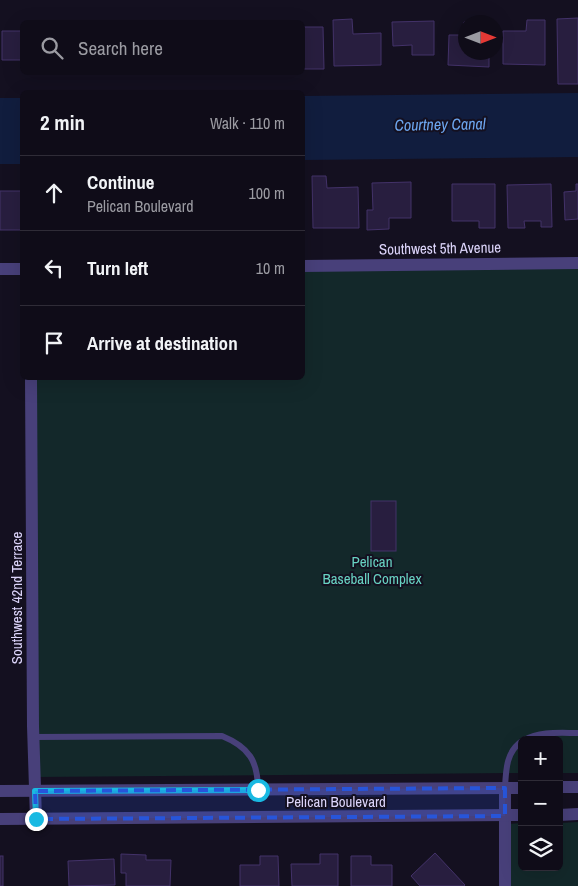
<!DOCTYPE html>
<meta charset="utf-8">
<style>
:root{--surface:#0f0c18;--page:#181521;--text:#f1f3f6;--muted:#9b9ba2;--line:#2f2c37}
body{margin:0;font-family:"Archivo Narrow",sans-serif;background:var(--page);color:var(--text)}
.controls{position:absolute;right:15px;bottom:15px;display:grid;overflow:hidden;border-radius:8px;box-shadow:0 5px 20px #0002}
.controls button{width:45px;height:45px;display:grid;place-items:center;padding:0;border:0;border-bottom:1px solid var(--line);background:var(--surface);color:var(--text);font:25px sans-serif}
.compass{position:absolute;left:458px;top:15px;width:45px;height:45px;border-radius:50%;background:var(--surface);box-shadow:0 5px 20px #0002;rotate:90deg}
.stop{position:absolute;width:15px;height:15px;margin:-11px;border:4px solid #19b9e2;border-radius:50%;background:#fff}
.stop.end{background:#19b9e2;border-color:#fff;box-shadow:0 1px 5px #0008}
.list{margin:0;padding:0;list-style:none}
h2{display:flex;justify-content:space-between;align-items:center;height:65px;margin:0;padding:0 20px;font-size:21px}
h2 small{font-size:16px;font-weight:400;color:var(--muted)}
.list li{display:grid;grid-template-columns:32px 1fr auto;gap:15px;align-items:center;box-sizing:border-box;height:75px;padding:0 20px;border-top:1px solid var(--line)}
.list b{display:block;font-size:19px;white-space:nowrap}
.list p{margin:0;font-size:16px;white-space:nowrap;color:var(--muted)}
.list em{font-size:16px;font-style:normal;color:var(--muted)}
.icon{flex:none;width:28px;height:28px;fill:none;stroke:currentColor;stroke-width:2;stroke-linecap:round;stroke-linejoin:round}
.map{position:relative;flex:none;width:578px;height:886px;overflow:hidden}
.search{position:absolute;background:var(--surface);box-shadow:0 5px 20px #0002;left:20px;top:20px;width:285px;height:55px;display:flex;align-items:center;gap:12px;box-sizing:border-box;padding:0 18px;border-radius:8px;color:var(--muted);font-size:19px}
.panel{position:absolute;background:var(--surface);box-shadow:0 5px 20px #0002;left:20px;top:90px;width:285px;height:290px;border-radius:8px}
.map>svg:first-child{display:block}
</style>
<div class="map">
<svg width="578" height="886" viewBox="0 0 578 886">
<rect width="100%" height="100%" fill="#141020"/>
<g fill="#13282a">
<path d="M578,263V773H559V740H522V773L35,777L31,378H302L303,266Z"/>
<path d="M578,822V886H506V824L522,823V867H559V823Z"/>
</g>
<g fill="#111d3e">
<path d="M578,93V157L303,160V96Z"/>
<rect x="0" y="98" width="22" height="66"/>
</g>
<g fill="#281e3f" stroke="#433269">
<path d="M578,18V84H558L557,19Z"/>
<path d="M352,19L353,34L381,33V65L334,66L333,20Z"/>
<path d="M527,20H545V65L503,64V31H526Z"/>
<path d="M434,21V55H412V45L393,46L392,22Z"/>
<path d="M464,22H485H466V52H489V67L448,65L449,35H464Z"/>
<path d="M22,26V60H2V31H22Z"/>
<path d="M302,27H323L324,69H304Z"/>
<path d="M312,176H326L327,188L358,187L359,228H313Z"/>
<path d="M411,182V218H389V229L367,230V210H373L372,183Z"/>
<path d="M452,184H495V228H479V221H452Z"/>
<path d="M551,184L552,227H541V221H524L525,228H508L507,185Z"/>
<path d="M576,184H578V219L565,220L564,192L576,191Z"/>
<path d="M0,191H21L22,230H0Z"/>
<rect x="371" y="501" width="25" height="50"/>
<path d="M435,853L465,885L464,886H420L411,876Z"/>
<path d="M121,854L146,855V860H171L170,886H126V873H121Z"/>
<path d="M320,854H338V886H292L291,864H320Z"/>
<rect x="0" y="856" width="3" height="30"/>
<path d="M260,856H278L279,886H240V865H260Z"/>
<path d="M351,856H371V865H392V886H351Z"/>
<path d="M114,859L115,885L69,886L68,861Z"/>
</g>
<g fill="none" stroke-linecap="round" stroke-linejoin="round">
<g stroke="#48407a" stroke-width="6">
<path d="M33,737L222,736C249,747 258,761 258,790"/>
<path d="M524,740C540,731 560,733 578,733"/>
<path d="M505,788C506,770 506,752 522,741"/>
</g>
<g stroke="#48407a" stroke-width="12">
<path d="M302,266L578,263"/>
<path d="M0,269H22"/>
<path d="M31,378L33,726L36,819"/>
<path d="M505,886V788"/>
</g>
<g stroke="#48407a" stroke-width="12">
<path d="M559,787H578"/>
<path d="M0,791L522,788"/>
<path d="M559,815L578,814"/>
<path d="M0,819L522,815"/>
</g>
</g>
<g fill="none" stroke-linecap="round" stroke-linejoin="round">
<path stroke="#19b9e2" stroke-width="6" d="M36,819L35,791L258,790"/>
</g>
<path fill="#2755da" fill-opacity="0.2" stroke="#2755da" stroke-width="4" stroke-dasharray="10 6" stroke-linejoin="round" d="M505,788V816L36,819L35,791Z"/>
<g text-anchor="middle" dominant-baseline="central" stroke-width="4" stroke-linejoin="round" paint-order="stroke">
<g font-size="15" fill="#dcd4fa" stroke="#141020">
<text transform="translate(440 248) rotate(-1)">Southwest 5th Avenue</text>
<text transform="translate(16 598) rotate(-90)">Southwest 42nd Terrace</text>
<text x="336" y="801">Pelican Boulevard</text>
</g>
<g font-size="15" fill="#68d2c2" stroke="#141020">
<text x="372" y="561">Pelican<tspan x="372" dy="17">Baseball Complex</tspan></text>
</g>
<g font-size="16" font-style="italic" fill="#6da6ef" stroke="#141020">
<text transform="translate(440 124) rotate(-1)">Courtney Canal</text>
</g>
</g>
</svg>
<div class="controls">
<button>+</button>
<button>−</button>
<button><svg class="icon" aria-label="layers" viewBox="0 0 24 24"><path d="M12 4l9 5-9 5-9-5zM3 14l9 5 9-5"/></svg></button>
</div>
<svg class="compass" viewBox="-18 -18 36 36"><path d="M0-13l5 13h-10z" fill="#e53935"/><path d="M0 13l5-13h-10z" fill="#9b9ba2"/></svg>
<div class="stop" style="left:258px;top:790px"></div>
<div class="stop end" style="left:36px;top:819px"></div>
<div class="search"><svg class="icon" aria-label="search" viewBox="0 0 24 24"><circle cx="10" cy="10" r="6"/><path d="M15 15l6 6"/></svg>Search here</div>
<section class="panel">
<h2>2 min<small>Walk · 110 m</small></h2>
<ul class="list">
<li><svg class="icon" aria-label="ahead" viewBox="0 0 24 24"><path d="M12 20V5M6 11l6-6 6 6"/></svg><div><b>Continue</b><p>Pelican Boulevard</p></div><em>100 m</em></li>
<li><svg class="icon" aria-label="left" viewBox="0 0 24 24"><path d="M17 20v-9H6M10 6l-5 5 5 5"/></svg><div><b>Turn left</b></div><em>10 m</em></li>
<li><svg class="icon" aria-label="arrive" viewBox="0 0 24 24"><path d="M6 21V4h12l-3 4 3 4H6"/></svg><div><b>Arrive at destination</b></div></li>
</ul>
</section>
</div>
